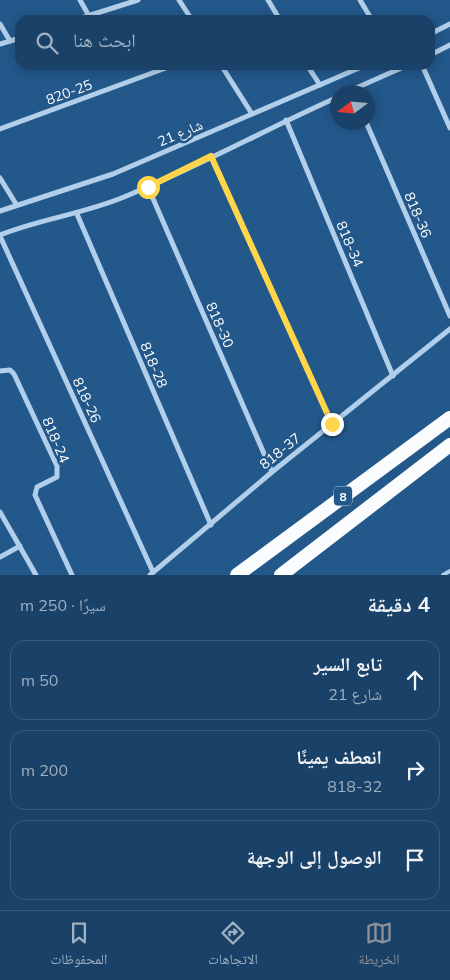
<!DOCTYPE html>
<html lang="ar">
<meta charset="utf-8">
<style>
:root{--surface:#1a4268;--page:#23496e;--text:#f1f3f6;--muted:#9fb0c0;--line:#385b7c;--accent:#8c9099}
body{margin:0;font-family:Mulish,"Noto Naskh Arabic",sans-serif;background:var(--page);color:var(--text);direction:rtl}
.compass{position:absolute;left:330px;top:85px;width:45px;height:45px;border-radius:50%;background:var(--surface);box-shadow:0 2px 12px #0003;rotate:254deg}
.stop{position:absolute;width:15px;height:15px;margin:-11px;border:4px solid #ffd54a;border-radius:50%;background:#fff}
.stop.end{background:#ffd54a;border-color:#fff;box-shadow:0 1px 5px #0008}
.list{margin:0;padding:0;list-style:none}
h2{display:flex;justify-content:space-between;align-items:center;height:65px;margin:0;padding:0 20px;font-size:21px}
h2 small{font-size:16px;font-weight:400;color:var(--muted)}
.list li{display:grid;grid-template-columns:32px 1fr auto;gap:15px;align-items:center;box-sizing:border-box;height:80px;margin:0 10px 10px;padding:0 10px;border:1px solid var(--line);border-radius:15px}
.list b{display:block;font-size:19px;white-space:nowrap}
.list p{margin:0;font-size:16px;white-space:nowrap;color:var(--muted)}
.list em{font-size:16px;font-style:normal;color:var(--muted)}
.icon{flex:none;width:28px;height:28px;fill:none;stroke:currentColor;stroke-width:2;stroke-linecap:round;stroke-linejoin:round}
.map{position:relative;flex:none;width:450px;height:575px;overflow:hidden;direction:ltr}
.search{position:absolute;background:var(--surface);box-shadow:0 2px 12px #0003;left:15px;right:15px;top:15px;height:55px;display:flex;align-items:center;gap:12px;box-sizing:border-box;padding:0 18px;border-radius:15px;color:var(--muted);font-size:19px}
.sheet{height:335px;background:var(--surface)}
nav{display:flex;justify-content:space-around;align-items:center;box-sizing:border-box;height:70px;border-top:1px solid var(--line);background:var(--surface);font-size:14px;color:var(--muted)}
nav a{display:grid;justify-items:center;gap:2px}
nav .on{color:var(--accent)}
.map>svg:first-child{display:block}
</style>
<div class="map">
<svg width="450" height="575" viewBox="0 0 450 575">
<rect width="100%" height="100%" fill="#23588b"/>
<g fill="none" stroke-linecap="round" stroke-linejoin="round">
<path stroke="#b1cfea" stroke-width="4" d="M443,575L450,571"/>
<g stroke="#b1cfea" stroke-width="5">
<path d="M80,0L89,16"/>
<path d="M179,0L192,20"/>
<path d="M268,0L280,20"/>
<path d="M360,0L372,20"/>
<path d="M75,20L138,0"/>
<path d="M0,24L10,41"/>
<path d="M430,34L450,24"/>
<path d="M0,44L20,38"/>
<path d="M430,55L450,45"/>
<path d="M221,65L252,114"/>
<path d="M307,65L320,85"/>
<path d="M422,65L450,128"/>
<path d="M347,92L408,65"/>
<path d="M286,120L393,376"/>
<path d="M366,122L450,316"/>
<path d="M0,129L174,65"/>
<path d="M211,156L332,424"/>
<path d="M0,178L16,204"/>
<path d="M148,187L272,472"/>
<path d="M0,211L113,174L366,65"/>
<path d="M77,214L211,525"/>
<path d="M0,235C40,219 83,214 124,197C196,168 266,129 338,97"/>
<path d="M0,236L153,572"/>
<path d="M0,371L10,370L14,374L57,466V477L37,487L35,495L72,575"/>
<path d="M0,512L36,575"/>
<path d="M0,557L20,546"/>
<path d="M150,575L272,472L450,329"/>
</g>
<g stroke="#fafcfe" stroke-width="14">
<path d="M237,575L450,418"/>
<path d="M281,575L450,445"/>
</g>
</g>
<g fill="none" stroke-linecap="round" stroke-linejoin="round">
<path stroke="#ffd54a" stroke-width="6" d="M148,187L211,156L332,424"/>
</g>
<g text-anchor="middle" dominant-baseline="central" stroke-width="5" stroke-linejoin="round" paint-order="stroke">
<rect fill="#23588b" stroke="#bdcddc" stroke-width="1" x="334" y="486.5" width="18" height="19" rx="4"/>
<g font-size="12" font-weight="bold" fill="#fff">
<text x="343" y="496">8</text>
</g>
<g font-size="14" fill="#fff" stroke="#23588b">
<text transform="translate(69 92) rotate(-20)">820-25</text>
<text transform="translate(180 133) rotate(-23)">شارع 21</text>
<text transform="translate(418 215) rotate(67)">818-36</text>
<text transform="translate(350 244) rotate(67)">818-34</text>
<text transform="translate(220 325) rotate(66)">818-30</text>
<text transform="translate(154 365) rotate(67)">818-28</text>
<text transform="translate(87 400) rotate(65)">818-26</text>
<text transform="translate(56 440) rotate(67)">818-24</text>
<text transform="translate(280 451) rotate(-39)">818-37</text>
</g>
</g>
</svg>
<svg class="compass" viewBox="-18 -18 36 36"><path d="M0-13l5 13h-10z" fill="#e53935"/><path d="M0 13l5-13h-10z" fill="#9fb0c0"/></svg>
<div class="stop" style="left:148px;top:187px"></div>
<div class="stop end" style="left:332px;top:424px"></div>
<div class="search"><svg class="icon" aria-label="search" viewBox="0 0 24 24"><circle cx="10" cy="10" r="6"/><path d="M15 15l6 6"/></svg>ابحث هنا</div>
</div>
<section class="sheet">
<h2>4 دقيقة<small>سيرًا · 250 m</small></h2>
<ul class="list">
<li><svg class="icon" aria-label="ahead" viewBox="0 0 24 24"><path d="M12 20V5M6 11l6-6 6 6"/></svg><div><b>تابع السير</b><p>شارع 21</p></div><em>50 m</em></li>
<li><svg class="icon" aria-label="right" viewBox="0 0 24 24"><path d="M7 20v-9h11M14 6l5 5-5 5"/></svg><div><b>انعطف يمينًا</b><p>818-32</p></div><em>200 m</em></li>
<li><svg class="icon" aria-label="arrive" viewBox="0 0 24 24"><path d="M6 21V4h12l-3 4 3 4H6"/></svg><div><b>الوصول إلى الوجهة</b></div></li>
</ul>
</section>
<nav>
<a class="on"><svg class="icon" aria-label="map" viewBox="0 0 24 24"><path d="M3 6l6-2 6 2 6-2v14l-6 2-6-2-6 2zM9 4v14M15 6v14"/></svg>الخريطة</a>
<a><svg class="icon" aria-label="directions" viewBox="0 0 24 24"><path d="M12 3l9 9-9 9-9-9zM9 14v-3h6M13 9l2 2-2 2"/></svg>الاتجاهات</a>
<a><svg class="icon" aria-label="saved" viewBox="0 0 24 24"><path d="M7 4h10v16l-5-4-5 4z"/></svg>المحفوظات</a>
</nav>
